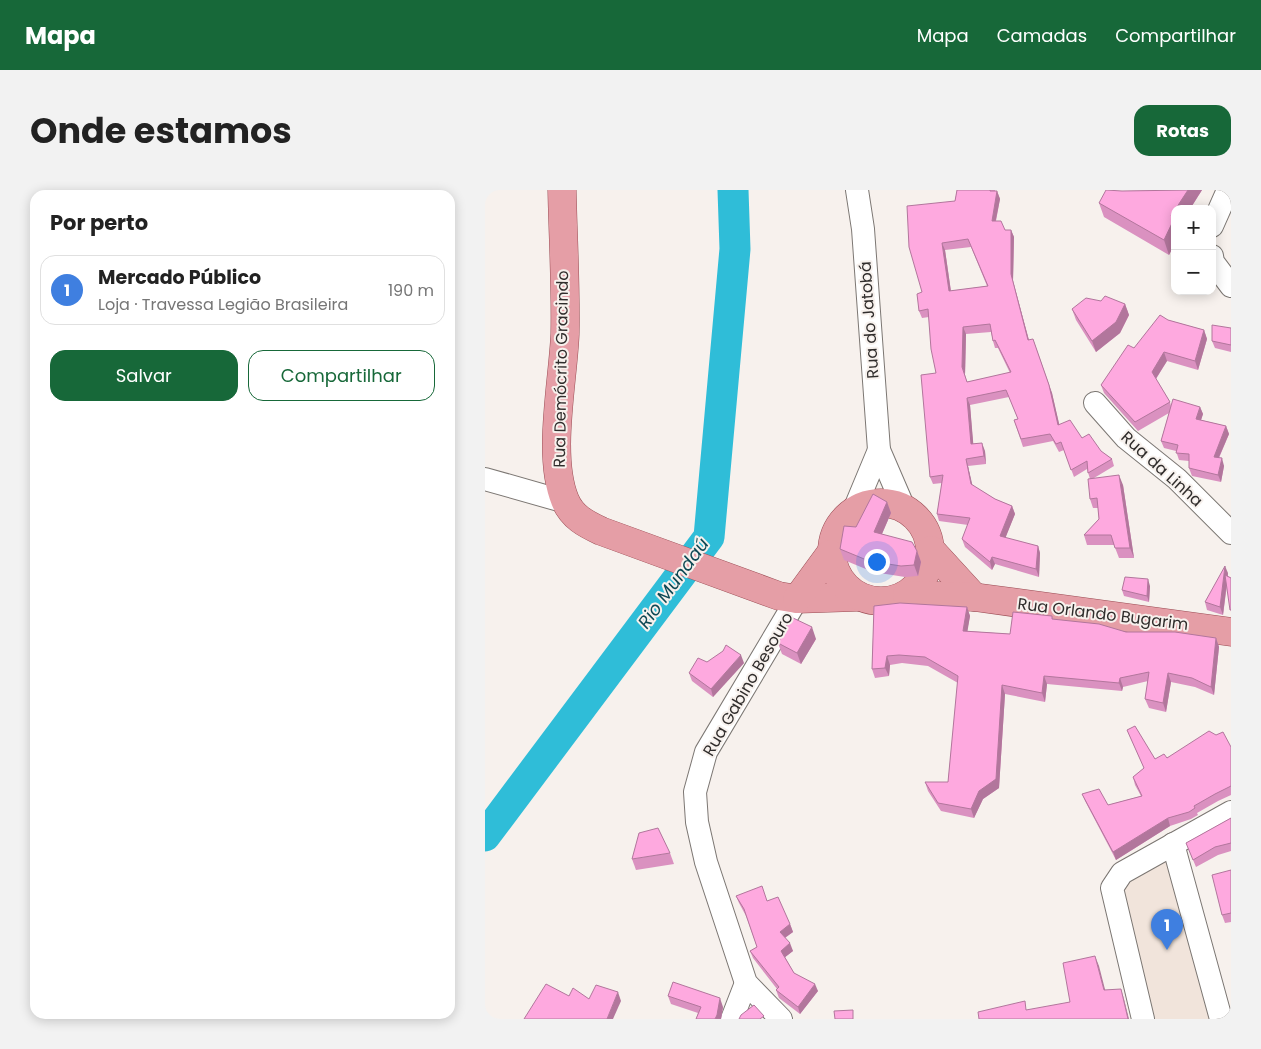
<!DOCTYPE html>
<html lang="pt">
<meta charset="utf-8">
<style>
:root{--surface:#fff;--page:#f2f2f2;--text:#222;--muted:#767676;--line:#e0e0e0;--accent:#176839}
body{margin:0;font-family:Poppins,sans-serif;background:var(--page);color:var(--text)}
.controls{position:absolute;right:15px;top:15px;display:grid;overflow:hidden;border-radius:10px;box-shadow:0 2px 12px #0003}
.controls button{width:45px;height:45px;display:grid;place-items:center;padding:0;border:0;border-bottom:1px solid var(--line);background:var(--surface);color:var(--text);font:25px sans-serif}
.you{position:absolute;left:391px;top:371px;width:18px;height:18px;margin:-12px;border:4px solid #fff;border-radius:50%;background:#1a73e8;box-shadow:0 0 0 8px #1a73e833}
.badge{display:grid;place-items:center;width:32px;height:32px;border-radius:50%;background:var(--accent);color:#fff;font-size:16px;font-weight:700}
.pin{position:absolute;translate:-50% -41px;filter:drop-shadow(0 1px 2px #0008)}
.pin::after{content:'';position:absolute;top:26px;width:18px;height:15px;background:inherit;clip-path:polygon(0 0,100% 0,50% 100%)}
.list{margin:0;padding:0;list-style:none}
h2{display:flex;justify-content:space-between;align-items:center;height:65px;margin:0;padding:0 20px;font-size:21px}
h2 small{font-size:16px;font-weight:400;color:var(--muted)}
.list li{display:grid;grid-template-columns:32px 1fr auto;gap:15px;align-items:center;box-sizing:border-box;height:70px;margin:0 10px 10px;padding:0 10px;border:1px solid var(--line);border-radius:15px}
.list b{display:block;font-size:19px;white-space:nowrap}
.list p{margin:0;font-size:16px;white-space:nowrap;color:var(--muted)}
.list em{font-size:16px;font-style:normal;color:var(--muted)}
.actions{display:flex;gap:10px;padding:15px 20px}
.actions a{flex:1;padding:11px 0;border:1px solid var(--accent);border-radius:15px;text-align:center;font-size:18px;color:var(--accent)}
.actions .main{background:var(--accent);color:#fff}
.map{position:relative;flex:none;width:746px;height:829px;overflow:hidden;border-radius:15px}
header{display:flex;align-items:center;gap:30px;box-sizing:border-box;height:70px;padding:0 25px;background:var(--accent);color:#fff}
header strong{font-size:24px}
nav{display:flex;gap:28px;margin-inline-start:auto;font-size:18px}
.intro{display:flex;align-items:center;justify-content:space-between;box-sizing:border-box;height:120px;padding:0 30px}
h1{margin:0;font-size:35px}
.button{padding:12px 22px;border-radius:15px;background:var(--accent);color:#fff;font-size:18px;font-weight:700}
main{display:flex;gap:30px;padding:0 30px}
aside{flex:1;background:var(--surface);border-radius:15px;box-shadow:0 2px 12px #0003}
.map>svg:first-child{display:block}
</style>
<header>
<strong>Mapa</strong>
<nav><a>Mapa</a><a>Camadas</a><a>Compartilhar</a></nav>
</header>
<div class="intro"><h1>Onde estamos</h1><a class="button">Rotas</a></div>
<main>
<aside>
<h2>Por perto<small></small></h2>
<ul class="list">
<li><span class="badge" style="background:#3f7fe0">1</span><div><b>Mercado Público</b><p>Loja · Travessa Legião Brasileira</p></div><em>190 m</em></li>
</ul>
<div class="actions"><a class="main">Salvar</a><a>Compartilhar</a></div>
</aside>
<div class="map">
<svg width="746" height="829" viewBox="0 0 746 829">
<rect width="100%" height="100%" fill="#f7f1ed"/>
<path fill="#f1e4db" d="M686,664L732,829H666L632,691Z"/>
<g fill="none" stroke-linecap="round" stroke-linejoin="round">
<path stroke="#2fbdd8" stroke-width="31" d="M0,646L224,347L250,59L248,0"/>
<defs>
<g id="minor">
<path d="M372,0L378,39L394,260L419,318"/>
<path d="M727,36L743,0"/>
<path d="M727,66L728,72L746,96"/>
<path d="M610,213L641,248L692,289L746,343"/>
<path d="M0,289L81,312"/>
<path d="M369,320L394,260"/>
<path d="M688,654L736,829"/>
<path d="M247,829L261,793"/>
<path d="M296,829L261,793L221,672L212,632L210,602L221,562L312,409"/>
<path d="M658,829L627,698L637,683L746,622"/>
</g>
<g id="major">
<path d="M77,0C78,48 81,96 80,144C78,192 62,266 80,310C87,327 101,334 116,341L294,406L312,409L372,407"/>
<circle cx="396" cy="362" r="49"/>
<path d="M446,360L489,407"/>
<path d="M422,405L489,407L746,442"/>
<path d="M312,409L345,364"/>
</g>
</defs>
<use href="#minor" stroke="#7c7773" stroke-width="24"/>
<use href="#major" stroke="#9a4c54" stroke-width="29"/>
<use href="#minor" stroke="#fff" stroke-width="22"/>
<use href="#major" stroke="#e59ea6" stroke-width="28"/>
</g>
<g fill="#da91c0" fill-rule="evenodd">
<path d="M472,0H510V1H512L515,9L511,31L520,40H526L529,47L528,91L544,150L567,203L574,234L597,248L627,269L629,276L609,288L638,295L649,368H634L629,355H602L599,345L614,329L613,318H608L605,309V289L602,279L589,287L579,260L574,262L568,251L538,257L529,230L533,229L524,207L485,215L488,254L500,261L501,274L483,276L487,295L510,309L527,316L530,324L520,348L553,356L555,363L554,387L510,374L507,380L480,357L477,349L483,335L454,331L452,324L457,293L448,294L445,287L451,183L444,127L437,128L434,121L437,102L470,11ZM486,57L502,96L466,101L460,60ZM506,142L508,151L510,158H513L525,183L482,192L480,185L481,144Z"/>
<path d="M717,0L705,19H690V53L684,65L619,27L614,13L637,1Z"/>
<path d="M616,111L640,114L644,125L635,143L611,162L591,130L587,119Z"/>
<path d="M683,130L719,140L722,149L713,180L682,171L671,189L685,212L686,216L715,217L718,224L716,230L741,236L744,244L734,268L739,276L736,292L707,286L704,278V271L694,270L691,261L679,258L676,251L684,223L653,241L619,203L616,195L649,158Z"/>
<path d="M746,138V162L730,158L727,151Z"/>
<path d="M402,312L406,323L397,344L432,361L436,372L433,386L420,387L388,382L359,370L355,359L371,337Z"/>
<path d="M743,383V386L746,388V422L742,395L738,425L722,420L720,412Z"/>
<path d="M665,396L664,412L639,406L637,400Z"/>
<path d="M389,416L482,417L485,426L482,441L525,444L567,426L568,429L641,442L731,448L734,457L729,505L710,497L686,492L681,522L664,518L660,509L663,491L638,497L637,501L562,494L560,512L520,504L514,598L498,609L489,628L456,621L443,601L440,592H463L473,493L443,476L417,473L405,475L404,486L390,488L387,479Z"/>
<path d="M331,449L316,474L297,464L293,453Z"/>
<path d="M222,472L259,473L228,507L207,491L204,483Z"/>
<path d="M642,540L670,569L746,557V605L733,611L712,623L713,625L706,629L685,636L631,670L600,611L597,604L623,615L656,606L650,595L648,587L659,578Z"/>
<path d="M746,628V661L733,665L711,677L701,653Z"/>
<path d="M185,663L189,674L151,680L147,669Z"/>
<path d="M746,680V732L740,733L737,725Z"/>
<path d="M251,706L282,711L305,734L308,742L300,748L308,761L300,767L309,783L333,801L315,824L294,808L291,800L292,799L268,768L265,761L272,757L261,726L254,713Z"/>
<path d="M183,806L238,817L236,829H211L213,823L186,814Z"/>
</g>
<g fill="#b2769c">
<path d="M703,0H717L705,19H690Z"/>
<path d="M512,1L515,9L509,39L507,31Z"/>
<path d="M690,20V53L684,65L679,50L686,26Z"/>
<path d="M526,40L529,47L528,91L546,158L543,150L526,84Z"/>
<path d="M457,53L460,60L467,109L464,101Z"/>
<path d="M640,114L644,125L635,143L611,162L607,151Z"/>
<path d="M478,137L481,144L480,185L477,177Z"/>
<path d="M719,140L722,149L713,180L710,171Z"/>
<path d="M548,149L567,203L576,242L573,235Z"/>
<path d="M679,162L682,171L670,190L667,182Z"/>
<path d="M482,208L485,215L489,262L486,254Z"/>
<path d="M715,217L718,224L714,236L711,229Z"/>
<path d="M741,236L744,244L731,274L729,267Z"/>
<path d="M497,253L500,261L501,274L499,266Z"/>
<path d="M737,268L739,276L736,292L733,285Z"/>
<path d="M481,269L483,276L489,302L486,294Z"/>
<path d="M634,285L638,295L649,368L645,358Z"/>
<path d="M402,312L406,323L393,353L389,342Z"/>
<path d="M527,316L530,324L518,354L515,346Z"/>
<path d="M553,356L555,363L554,387L551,379Z"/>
<path d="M432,361L436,372L433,386L429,375Z"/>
<path d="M507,367L510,374L507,380L505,372Z"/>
<path d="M740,376L743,383L738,425L735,417Z"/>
<path d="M663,389L665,396L664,412L662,406Z"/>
<path d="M482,417L485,426L481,450L478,441Z"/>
<path d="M327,437L331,449L316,474L312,463Z"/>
<path d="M731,448L734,457L729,505L726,497Z"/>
<path d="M256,465L259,473L228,507L226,499Z"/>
<path d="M402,466L405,475L404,486L400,478Z"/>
<path d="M683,483L686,492L681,522L678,513Z"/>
<path d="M559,486L562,494L560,512L557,503Z"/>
<path d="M635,488L638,497L637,501L634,493Z"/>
<path d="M517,495L520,504L514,598L498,609L489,628L486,619Z"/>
<path d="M683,628L685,636L631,670L628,662Z"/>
<path d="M305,734L308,742L298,749L295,742Z"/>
<path d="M305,753L308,761L299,768L296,761Z"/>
<path d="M610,766L614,776L623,811L619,800Z"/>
<path d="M330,794L333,801L315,824L313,817Z"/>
<path d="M636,799L639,809L644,829H643Z"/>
<path d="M133,802L136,811L128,829H122Z"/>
<path d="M235,808L238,817L236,829H230Z"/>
</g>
<g fill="#fea9df" stroke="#b2769c" fill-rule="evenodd">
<path d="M472,0H505V1H512L507,31H516L520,40H526V84L543,150L548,149L564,195L573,235L585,230L597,248L604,244L616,261L627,269L603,283L602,271L586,280L576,252L571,254L565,244L536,249L529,230L533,229L521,200L482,208L486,254L497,253L499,266L481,269L486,294L510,309L527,316L515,346L553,356L551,379L507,367L505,372L477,349L485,328L452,324L458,285L445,287L436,185L451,183L446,159L443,119L434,121L432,104L437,102L424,57L422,16L470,11ZM483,49L503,96L464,101L457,53ZM505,134L508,151L510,150L526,182L482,192L477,177L478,137Z"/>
<path d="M621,0L637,1L703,0L686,26L689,29L679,50L614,13Z"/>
<path d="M620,106L640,114L631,132L607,151L587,119L601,108L616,111Z"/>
<path d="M675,125L683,130L719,140L710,171L679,162L667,182L685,212L650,232L616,195L643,155L649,158Z"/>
<path d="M727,135L746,138V155L727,151Z"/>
<path d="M688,209L715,217L711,229L741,236L729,267L737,268L733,285L704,278V264L691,263L693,255L676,251Z"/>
<path d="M634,285L645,358H630L626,345H599L614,329L612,308L605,309L603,289Z"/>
<path d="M388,304L402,312L389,342L427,352L432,361L429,375L416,376L384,371L355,359L359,336L371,337Z"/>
<path d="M740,376L735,417L720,412Z"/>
<path d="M740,385L746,388V420H745Z"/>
<path d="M640,387L663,389L662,406L637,400Z"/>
<path d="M415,413L482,417L478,441L525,444L528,422L567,426V429L614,434L641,442H690L731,448L726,497L707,488L683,483L678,513L660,509L664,482L635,488L634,493L559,486L557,503L517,495L511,589L494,601L486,619L453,613L440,592H463L473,486L440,467L414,465L402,466L400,478L387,479L389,416Z"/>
<path d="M306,427L327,437L312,463L293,453Z"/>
<path d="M241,455L256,465L226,499L204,483L213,468L222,472L238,461Z"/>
<path d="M650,536L670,569L679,564L682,568L724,541L731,545L738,542L746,557V596L730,604L709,616L710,618L704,622L683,628L628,662L597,604L614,599L623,615L657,606L648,587L659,578L642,540Z"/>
<path d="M746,628V653L730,657L708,670L701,653Z"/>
<path d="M173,638L185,663L147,669L154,643Z"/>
<path d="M746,680V723L737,725L727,685Z"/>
<path d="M277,696L282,711L293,707L305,734L295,742L305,753L296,761L309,783L330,794L313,817L291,800L294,797L265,761L272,757L259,719L251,706Z"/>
<path d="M610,766L619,800L636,799L643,829H494L493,822L540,811L541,820L585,812L578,773Z"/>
<path d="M188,792L235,808L232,825L230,829H211L216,817L183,806Z"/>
<path d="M61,794L84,806L88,798L104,809L111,795L133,802L122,829H124H39Z"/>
<path d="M269,815L279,826L275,829H254L256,825Z"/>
<path d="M368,820V829H350L349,821Z"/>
</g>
<g text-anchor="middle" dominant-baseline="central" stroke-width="4" stroke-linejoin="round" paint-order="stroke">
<g font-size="16" fill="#302d2c" stroke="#f7f1ed">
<text transform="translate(384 130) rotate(-94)">Rua do Jatobá</text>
<text transform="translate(76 179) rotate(-89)">Rua Demócrito Gracindo</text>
<text transform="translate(677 279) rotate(42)">Rua da Linha</text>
<text transform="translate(618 424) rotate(7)">Rua Orlando Bugarim</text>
<text transform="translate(263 494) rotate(-60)">Rua Gabino Besouro</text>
</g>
<g font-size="18" font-style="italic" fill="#0e4955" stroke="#f7f1ed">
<text transform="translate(188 393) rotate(-54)">Rio Mundaú</text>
</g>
</g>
</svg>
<div class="controls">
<button>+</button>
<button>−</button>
</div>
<div class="you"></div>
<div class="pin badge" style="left:682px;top:760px;background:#3f7fe0">1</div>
</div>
</main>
